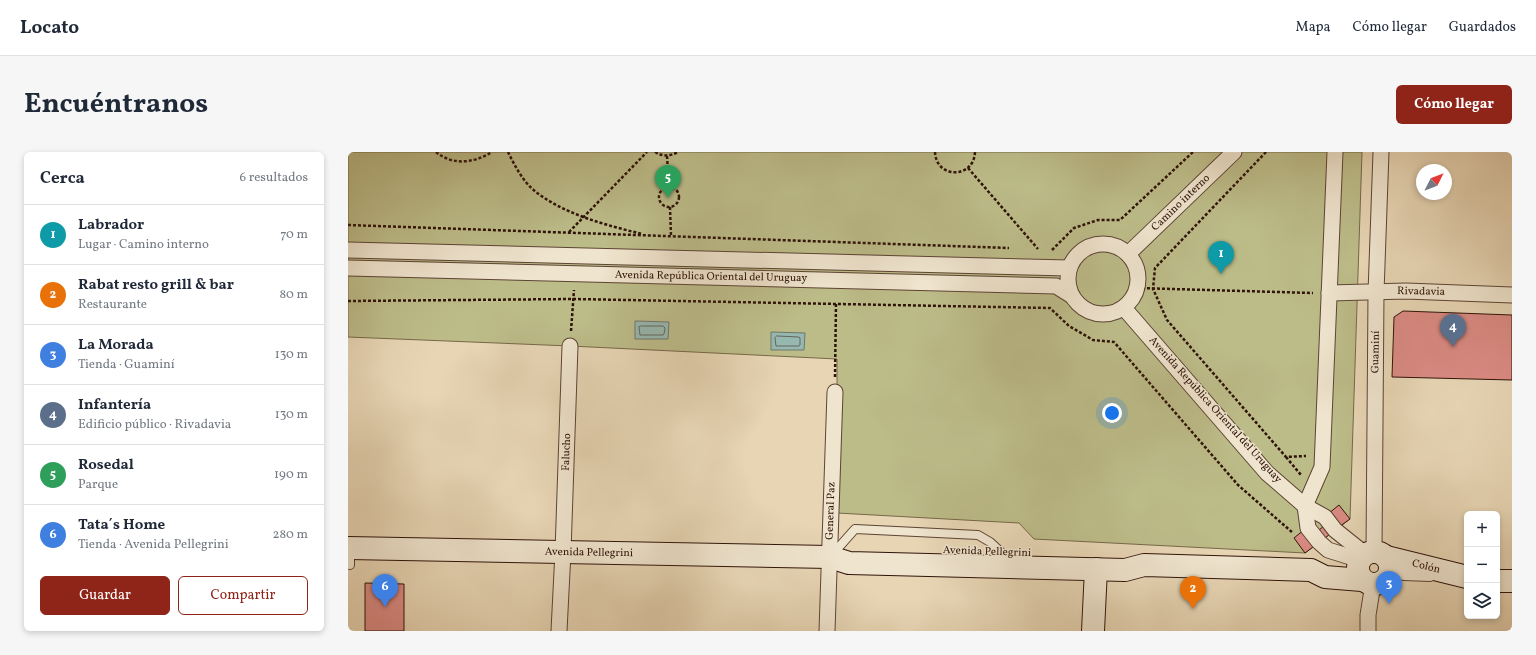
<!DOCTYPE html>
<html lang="es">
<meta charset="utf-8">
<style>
:root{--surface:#fff;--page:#f6f6f7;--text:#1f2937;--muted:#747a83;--line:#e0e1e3;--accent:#8f2418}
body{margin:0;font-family:Vollkorn,serif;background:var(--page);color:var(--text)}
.controls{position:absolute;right:12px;bottom:12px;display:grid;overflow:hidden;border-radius:6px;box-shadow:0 2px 6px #0003}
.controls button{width:36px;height:36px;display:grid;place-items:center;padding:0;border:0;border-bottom:1px solid var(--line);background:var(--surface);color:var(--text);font:20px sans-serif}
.compass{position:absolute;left:1068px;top:12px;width:36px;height:36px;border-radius:50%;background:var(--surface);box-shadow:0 2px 6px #0003;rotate:48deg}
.you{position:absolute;left:764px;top:261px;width:14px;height:14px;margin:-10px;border:3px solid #fff;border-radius:50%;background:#1a73e8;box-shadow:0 0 0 6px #1a73e833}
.badge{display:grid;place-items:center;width:26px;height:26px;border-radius:50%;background:var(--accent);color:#fff;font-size:13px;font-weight:700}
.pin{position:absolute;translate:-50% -33px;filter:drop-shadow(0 1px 2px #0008)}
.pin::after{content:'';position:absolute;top:21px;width:14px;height:12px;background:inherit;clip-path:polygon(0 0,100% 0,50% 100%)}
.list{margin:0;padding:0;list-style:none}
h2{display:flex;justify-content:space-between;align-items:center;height:52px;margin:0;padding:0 16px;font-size:17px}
h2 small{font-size:13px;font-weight:400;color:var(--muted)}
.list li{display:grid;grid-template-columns:26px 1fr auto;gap:12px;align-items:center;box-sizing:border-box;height:60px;padding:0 16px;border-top:1px solid var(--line)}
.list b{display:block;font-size:15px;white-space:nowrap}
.list p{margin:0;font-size:13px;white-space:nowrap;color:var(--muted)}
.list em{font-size:13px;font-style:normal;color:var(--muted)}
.actions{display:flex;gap:8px;padding:12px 16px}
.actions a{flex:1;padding:9px 0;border:1px solid var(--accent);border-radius:6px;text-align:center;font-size:14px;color:var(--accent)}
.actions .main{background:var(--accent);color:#fff}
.icon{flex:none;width:22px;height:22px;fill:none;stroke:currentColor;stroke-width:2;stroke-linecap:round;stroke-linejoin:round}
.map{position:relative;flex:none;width:1164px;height:479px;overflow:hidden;border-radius:6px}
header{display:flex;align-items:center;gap:24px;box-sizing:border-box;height:56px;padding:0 20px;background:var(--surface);border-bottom:1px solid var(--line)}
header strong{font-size:19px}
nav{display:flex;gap:22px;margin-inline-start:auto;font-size:14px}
.intro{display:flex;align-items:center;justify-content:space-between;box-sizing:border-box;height:96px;padding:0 24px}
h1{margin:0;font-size:28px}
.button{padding:10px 18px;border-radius:6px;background:var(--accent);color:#fff;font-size:14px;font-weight:700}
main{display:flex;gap:24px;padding:0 24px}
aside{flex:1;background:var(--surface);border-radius:6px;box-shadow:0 2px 6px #0003}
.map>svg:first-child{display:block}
</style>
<header>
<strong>Locato</strong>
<nav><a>Mapa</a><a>Cómo llegar</a><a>Guardados</a></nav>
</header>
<div class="intro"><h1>Encuéntranos</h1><a class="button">Cómo llegar</a></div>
<main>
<aside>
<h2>Cerca<small>6 resultados</small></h2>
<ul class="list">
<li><span class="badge" style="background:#0f9aa8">1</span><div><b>Labrador</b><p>Lugar · Camino interno</p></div><em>70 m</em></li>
<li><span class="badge" style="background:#e8710a">2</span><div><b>Rabat resto grill &amp; bar</b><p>Restaurante</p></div><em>80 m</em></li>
<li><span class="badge" style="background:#3f7fe0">3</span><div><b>La Morada</b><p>Tienda · Guaminí</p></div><em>130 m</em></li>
<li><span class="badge" style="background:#5c6f8a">4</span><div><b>Infantería</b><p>Edificio público · Rivadavia</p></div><em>130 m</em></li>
<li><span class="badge" style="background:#2e9e5b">5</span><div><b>Rosedal</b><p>Parque</p></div><em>190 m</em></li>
<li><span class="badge" style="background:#3f7fe0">6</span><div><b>Tata´s Home</b><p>Tienda · Avenida Pellegrini</p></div><em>280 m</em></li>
</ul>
<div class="actions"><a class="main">Guardar</a><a>Compartir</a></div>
</aside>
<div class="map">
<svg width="1164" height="479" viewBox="0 0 1164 479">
<rect width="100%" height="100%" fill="#e7d5b4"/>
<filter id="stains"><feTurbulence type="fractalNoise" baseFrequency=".005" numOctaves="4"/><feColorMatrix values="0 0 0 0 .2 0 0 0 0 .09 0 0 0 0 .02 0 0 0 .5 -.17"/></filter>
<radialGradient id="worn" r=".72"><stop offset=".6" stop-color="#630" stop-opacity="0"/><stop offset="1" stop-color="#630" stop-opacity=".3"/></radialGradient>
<path fill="#bcbc89" stroke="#766849" d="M0,0H1014L1002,367L957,401L686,387L671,371L489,361V207L222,194L0,185Z"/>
<g fill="#97b8b0" stroke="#6d766d">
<path d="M287,169L321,170L320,187H287Z"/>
<path d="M423,180L457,181L456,198H423Z"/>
</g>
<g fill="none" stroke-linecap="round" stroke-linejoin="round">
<g stroke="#63665c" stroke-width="1">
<path d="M293,174H315L317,176L316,182L315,183H292L291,175Z"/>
<path d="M429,184L451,185L452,186V193L451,194H428L427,186Z"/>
</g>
</g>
<g fill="#db8b84" stroke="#2f1309">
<path d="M1055,159L1164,163V228L1044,225L1046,165Z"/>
<path d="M991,353L1002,367L991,375L980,362Z"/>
<path d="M977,373L983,381L976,387L970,379Z"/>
<path d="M957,377L969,392L957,401L946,386Z"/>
<path d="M17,431L56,432V479H17Z"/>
</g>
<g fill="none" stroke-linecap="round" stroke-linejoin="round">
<defs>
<g id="service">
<path d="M2,397V413"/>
<path d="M483,404L507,377L630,383L642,390L654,401"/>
<path d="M1041,421L1056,424L1082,425"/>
</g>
<g id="minor">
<path d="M987,0L974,315L957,354L960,376L971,390L980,398L1012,408"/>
<circle cx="755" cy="127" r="35"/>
<path d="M0,98L721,116"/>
<path d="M780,102L886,0"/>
<path d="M0,116L708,134L724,144"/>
<path d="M981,141L1058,139L1164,143"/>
<path d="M776,156L919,321L957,354L977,365L987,378L1017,402"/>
<path d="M1026,400L1028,141L1033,0"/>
<path d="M211,479L215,400L222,194"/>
<path d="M479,479L487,240"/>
<path d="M1020,479V463L1025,432"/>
</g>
<g id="secondary">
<path d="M0,396L482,405L501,411L777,418L796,413L963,418L977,425L1014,428"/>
<circle cx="1026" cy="416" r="16"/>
<path d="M1038,405L1119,425"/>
<path d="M1149,429H1164"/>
<path d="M745,479L748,417"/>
</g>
</defs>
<use href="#service" stroke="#5d4434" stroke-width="10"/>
<use href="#minor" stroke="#5d4434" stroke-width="17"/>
<use href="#secondary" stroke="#2f1309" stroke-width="24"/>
<g stroke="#2f1309" stroke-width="2.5" stroke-dasharray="3 2" stroke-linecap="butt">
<path d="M88,0C105,14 126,11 144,0"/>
<path d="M160,0C167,14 175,30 188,40C218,63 258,73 294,82"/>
<path d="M307,0C315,5 322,4 330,0"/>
<path d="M587,0C588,27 626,27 627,0"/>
<path d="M918,0L807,116L805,137L819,168L938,305L958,304"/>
<path d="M319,4L321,35"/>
<path d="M620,16L690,97"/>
<circle cx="321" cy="45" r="10"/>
<path d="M322,55L323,84"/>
<path d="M0,73L661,96"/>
<path d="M221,80L299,0"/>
<path d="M704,98L726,76L750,68H772L845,0"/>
<path d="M789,136L965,141"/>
<path d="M0,149L226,147L702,156L721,174L745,188L766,190L890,333L945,381"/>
<path d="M223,179L226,138"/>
<path d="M487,225L488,151"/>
<path d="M938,305L953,323"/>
</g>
<use href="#service" stroke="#efe4ce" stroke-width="8"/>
<use href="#minor" stroke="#efe4ce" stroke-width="15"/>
<use href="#secondary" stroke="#efe4ce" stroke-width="22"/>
</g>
<g text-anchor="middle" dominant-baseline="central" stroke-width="3" stroke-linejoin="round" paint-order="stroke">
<g font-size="11" fill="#2f1309" stroke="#efe4ce">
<text transform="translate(833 51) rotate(-44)">Camino interno</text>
<text transform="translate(363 125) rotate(1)">Avenida República Oriental del Uruguay</text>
<text transform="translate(1073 140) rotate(1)">Rivadavia</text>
<text transform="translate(1028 200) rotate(-89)">Guaminí</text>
<text transform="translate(867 258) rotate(48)">Avenida República Oriental del Uruguay</text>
<text transform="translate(219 300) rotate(-88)">Falucho</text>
<text transform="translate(483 359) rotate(-88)">General Paz</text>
<text transform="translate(639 400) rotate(2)">Avenida Pellegrini</text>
<text transform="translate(241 401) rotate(1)">Avenida Pellegrini</text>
<text transform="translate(1078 415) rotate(14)">Colón</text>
</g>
</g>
<rect width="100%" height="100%" filter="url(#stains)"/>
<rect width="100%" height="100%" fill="url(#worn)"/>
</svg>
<div class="controls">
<button>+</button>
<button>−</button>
<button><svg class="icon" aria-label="layers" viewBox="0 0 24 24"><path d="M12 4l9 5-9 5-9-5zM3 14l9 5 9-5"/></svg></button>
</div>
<svg class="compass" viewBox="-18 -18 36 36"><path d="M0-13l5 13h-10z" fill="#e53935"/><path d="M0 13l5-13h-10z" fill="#747a83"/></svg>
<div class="you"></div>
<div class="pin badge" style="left:873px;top:122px;background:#0f9aa8">1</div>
<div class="pin badge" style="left:845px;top:457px;background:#e8710a">2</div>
<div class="pin badge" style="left:1041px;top:452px;background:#3f7fe0">3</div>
<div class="pin badge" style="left:1105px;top:195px;background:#5c6f8a">4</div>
<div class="pin badge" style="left:320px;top:46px;background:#2e9e5b">5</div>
<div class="pin badge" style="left:37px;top:455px;background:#3f7fe0">6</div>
</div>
</main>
